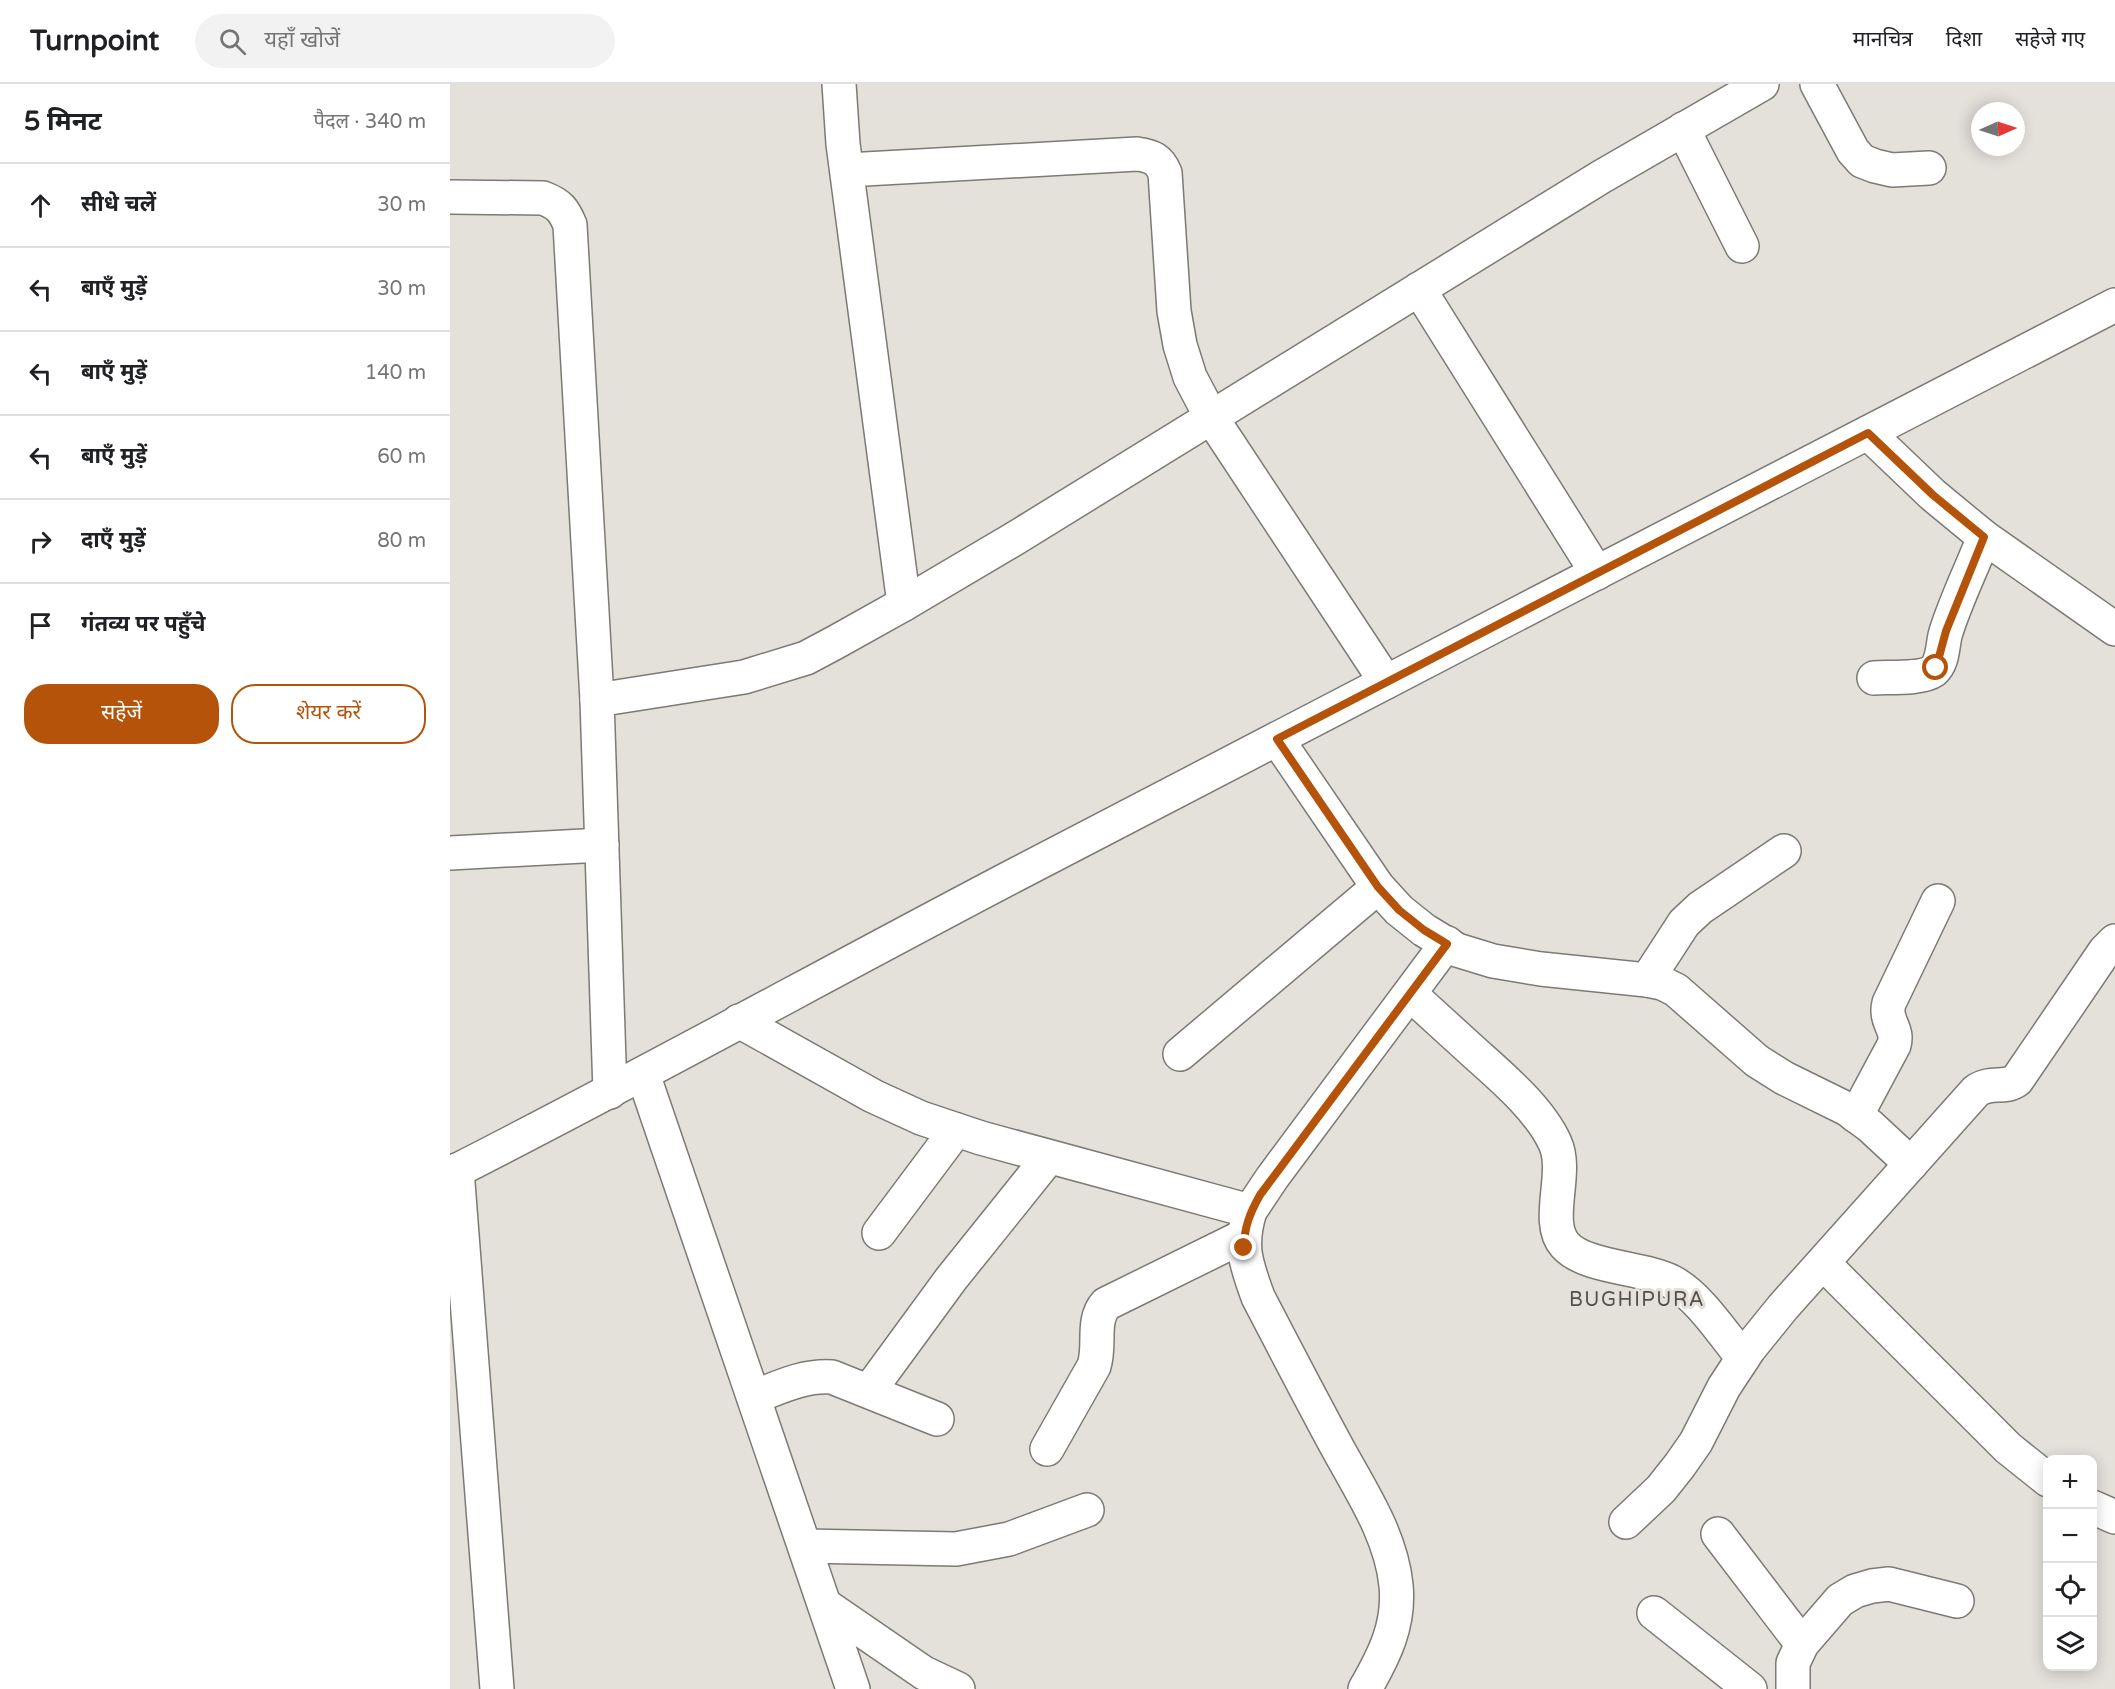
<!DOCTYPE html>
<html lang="hi">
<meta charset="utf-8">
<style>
:root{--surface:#fff;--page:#f2f2f2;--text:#202124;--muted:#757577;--line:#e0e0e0;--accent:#b45309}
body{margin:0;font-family:"Varela Round","Noto Sans Devanagari",sans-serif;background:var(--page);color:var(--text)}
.controls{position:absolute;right:18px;bottom:18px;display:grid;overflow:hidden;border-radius:12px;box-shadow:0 3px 15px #0003}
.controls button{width:54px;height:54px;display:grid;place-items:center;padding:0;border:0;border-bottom:2px solid var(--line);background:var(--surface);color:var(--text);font:30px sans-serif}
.compass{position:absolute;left:1521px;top:18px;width:54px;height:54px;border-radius:50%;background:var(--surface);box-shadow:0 3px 15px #0003;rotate:87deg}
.stop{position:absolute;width:18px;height:18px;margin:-14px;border:4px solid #b45309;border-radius:50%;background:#fff}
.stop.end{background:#b45309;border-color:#fff;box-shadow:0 2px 6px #0008}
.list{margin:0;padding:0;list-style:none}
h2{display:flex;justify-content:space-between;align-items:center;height:78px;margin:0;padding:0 24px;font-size:26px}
h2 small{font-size:20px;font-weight:400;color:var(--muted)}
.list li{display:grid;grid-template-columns:39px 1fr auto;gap:18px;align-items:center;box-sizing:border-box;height:84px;padding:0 24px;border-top:2px solid var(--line)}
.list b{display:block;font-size:22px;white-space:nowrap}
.list em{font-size:20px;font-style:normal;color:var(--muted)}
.actions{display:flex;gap:12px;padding:18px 24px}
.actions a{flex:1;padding:14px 0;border:2px solid var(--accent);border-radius:24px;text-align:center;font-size:21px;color:var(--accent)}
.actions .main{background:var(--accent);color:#fff}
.icon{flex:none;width:33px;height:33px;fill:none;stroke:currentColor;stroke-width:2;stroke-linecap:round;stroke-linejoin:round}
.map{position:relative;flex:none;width:1665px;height:1605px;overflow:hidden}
header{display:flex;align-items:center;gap:36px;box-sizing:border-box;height:84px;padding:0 30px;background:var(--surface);border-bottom:2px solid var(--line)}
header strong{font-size:28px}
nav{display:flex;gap:33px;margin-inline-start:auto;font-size:21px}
.search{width:420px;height:54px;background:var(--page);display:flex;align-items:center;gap:15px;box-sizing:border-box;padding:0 21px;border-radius:33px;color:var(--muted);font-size:22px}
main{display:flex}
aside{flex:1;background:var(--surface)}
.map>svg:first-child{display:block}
</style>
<header>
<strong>Turnpoint</strong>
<div class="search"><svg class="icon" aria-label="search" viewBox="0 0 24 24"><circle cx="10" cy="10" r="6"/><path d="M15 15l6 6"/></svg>यहाँ खोजें</div>
<nav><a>मानचित्र</a><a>दिशा</a><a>सहेजे गए</a></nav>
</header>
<main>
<aside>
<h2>5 मिनट<small>पैदल · 340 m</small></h2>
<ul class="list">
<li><svg class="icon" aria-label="ahead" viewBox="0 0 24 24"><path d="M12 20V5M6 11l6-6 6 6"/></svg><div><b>सीधे चलें</b></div><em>30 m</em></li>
<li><svg class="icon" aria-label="left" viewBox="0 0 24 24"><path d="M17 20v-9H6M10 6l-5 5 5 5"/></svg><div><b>बाएँ मुड़ें</b></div><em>30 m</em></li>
<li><svg class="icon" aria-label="left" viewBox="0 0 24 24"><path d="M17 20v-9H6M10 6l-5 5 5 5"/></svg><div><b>बाएँ मुड़ें</b></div><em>140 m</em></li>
<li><svg class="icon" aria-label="left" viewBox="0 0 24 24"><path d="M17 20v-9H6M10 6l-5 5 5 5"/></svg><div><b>बाएँ मुड़ें</b></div><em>60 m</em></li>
<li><svg class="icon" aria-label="right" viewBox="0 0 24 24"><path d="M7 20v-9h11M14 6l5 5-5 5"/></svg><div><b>दाएँ मुड़ें</b></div><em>80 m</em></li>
<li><svg class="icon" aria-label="arrive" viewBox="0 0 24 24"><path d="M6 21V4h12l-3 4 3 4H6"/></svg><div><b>गंतव्य पर पहुँचे</b></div></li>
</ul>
<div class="actions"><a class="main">सहेजें</a><a>शेयर करें</a></div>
</aside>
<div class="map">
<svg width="1665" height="1605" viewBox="0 0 1665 1605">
<rect width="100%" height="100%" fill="#e4e1db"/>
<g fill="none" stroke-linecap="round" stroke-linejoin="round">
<defs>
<g id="minor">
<path d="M389,0L393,60L454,520"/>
<path d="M1367,0L1403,67L1412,77L1425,82L1442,86L1479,84"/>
<path d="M1233,45L1292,162"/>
<path d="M397,86L687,70C702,72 709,75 715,89L724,227L730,261L740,293L761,333L936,598"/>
<path d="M0,113L93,114C109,120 114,126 120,141L147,616"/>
<path d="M969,205L1147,489"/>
<path d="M1418,349L1483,411L1534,453L1665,545"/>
<path d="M1424,594C1438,593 1472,595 1483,587C1494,578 1492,560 1496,548C1506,516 1522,484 1534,453"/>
<path d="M827,655L928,803L949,826L974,846L1007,866L1043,877L1091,885L1197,896L1212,899L1226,906L1307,977L1334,994L1397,1025L1420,1042L1461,1080"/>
<path d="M0,769L152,761"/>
<path d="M1197,896L1234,839L1250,824L1334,767"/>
<path d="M960,910C982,930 1005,951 1027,971C1054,995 1090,1026 1105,1059C1119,1089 1094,1137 1115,1161C1135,1184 1193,1183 1222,1198C1249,1212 1273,1250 1293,1274"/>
<path d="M289,937L423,1012L471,1034L531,1054L800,1127C789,1162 796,1180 808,1213C834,1263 860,1313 887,1363C911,1407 941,1451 946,1501C950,1541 934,1572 915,1605"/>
<path d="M730,970L928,803"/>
<path d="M193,990L403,1605"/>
<path d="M160,1008L147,616L294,593L356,574L386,558L454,520L564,455L1151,93L1312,0"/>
<path d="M1406,1032L1444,961C1449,944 1434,938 1439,919L1488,817"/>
<path d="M7,1086L47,1605"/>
<path d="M800,1127L822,1094L997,859"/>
<path d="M429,1149L506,1046"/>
<path d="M1373,1179L1558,1364L1598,1396"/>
<path d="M419,1307L501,1195L599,1073"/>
<path d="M304,1313C330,1303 354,1291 382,1293L487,1335"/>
<path d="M597,1365L644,1282C651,1261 641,1237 656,1220L794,1152"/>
<path d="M1642,1423L1665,1433"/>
<path d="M1176,1438L1211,1405L1230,1381L1246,1358L1274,1303L1299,1265L1333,1223L1526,1007C1542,996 1553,1006 1567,996L1655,867L1665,857"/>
<path d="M1268,1450L1352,1560"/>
<path d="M355,1462L506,1465L559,1455L637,1426"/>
<path d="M375,1521L474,1589L508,1605"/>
<path d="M1204,1529L1300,1605"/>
<path d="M1343,1605V1579L1352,1560L1390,1516L1405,1507L1422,1502L1439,1500L1507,1517"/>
</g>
<path id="tertiary" d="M0,1090C191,993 378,889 567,790C932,599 1299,410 1665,221"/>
</defs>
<use href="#minor" stroke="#7d7a74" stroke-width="36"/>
<use href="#tertiary" stroke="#7d7a74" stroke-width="36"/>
<use href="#minor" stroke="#fff" stroke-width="33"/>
<use href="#tertiary" stroke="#fff" stroke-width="33"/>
</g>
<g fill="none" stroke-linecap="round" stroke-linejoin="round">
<path stroke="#b45309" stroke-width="8" d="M794,1164C794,1143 800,1129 810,1111L997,860L974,846L949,826L928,803L827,655L1418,349L1483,411L1534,453L1496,547L1486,584"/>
</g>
<g text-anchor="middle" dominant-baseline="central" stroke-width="6" stroke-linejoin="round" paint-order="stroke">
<g font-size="20" letter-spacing="1.5" fill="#54514c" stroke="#e4e1db">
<text x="1187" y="1216">BUGHIPURA</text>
</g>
</g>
</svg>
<div class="controls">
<button>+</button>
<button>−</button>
<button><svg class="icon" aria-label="locate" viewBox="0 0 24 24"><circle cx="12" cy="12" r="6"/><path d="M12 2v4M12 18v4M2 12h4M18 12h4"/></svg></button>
<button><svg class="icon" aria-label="layers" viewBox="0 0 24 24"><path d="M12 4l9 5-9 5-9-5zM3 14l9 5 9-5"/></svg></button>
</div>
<svg class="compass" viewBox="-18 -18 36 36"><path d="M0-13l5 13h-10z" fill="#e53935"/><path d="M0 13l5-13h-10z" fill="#757577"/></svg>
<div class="stop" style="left:1486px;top:584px"></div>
<div class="stop end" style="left:794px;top:1164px"></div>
</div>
</main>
